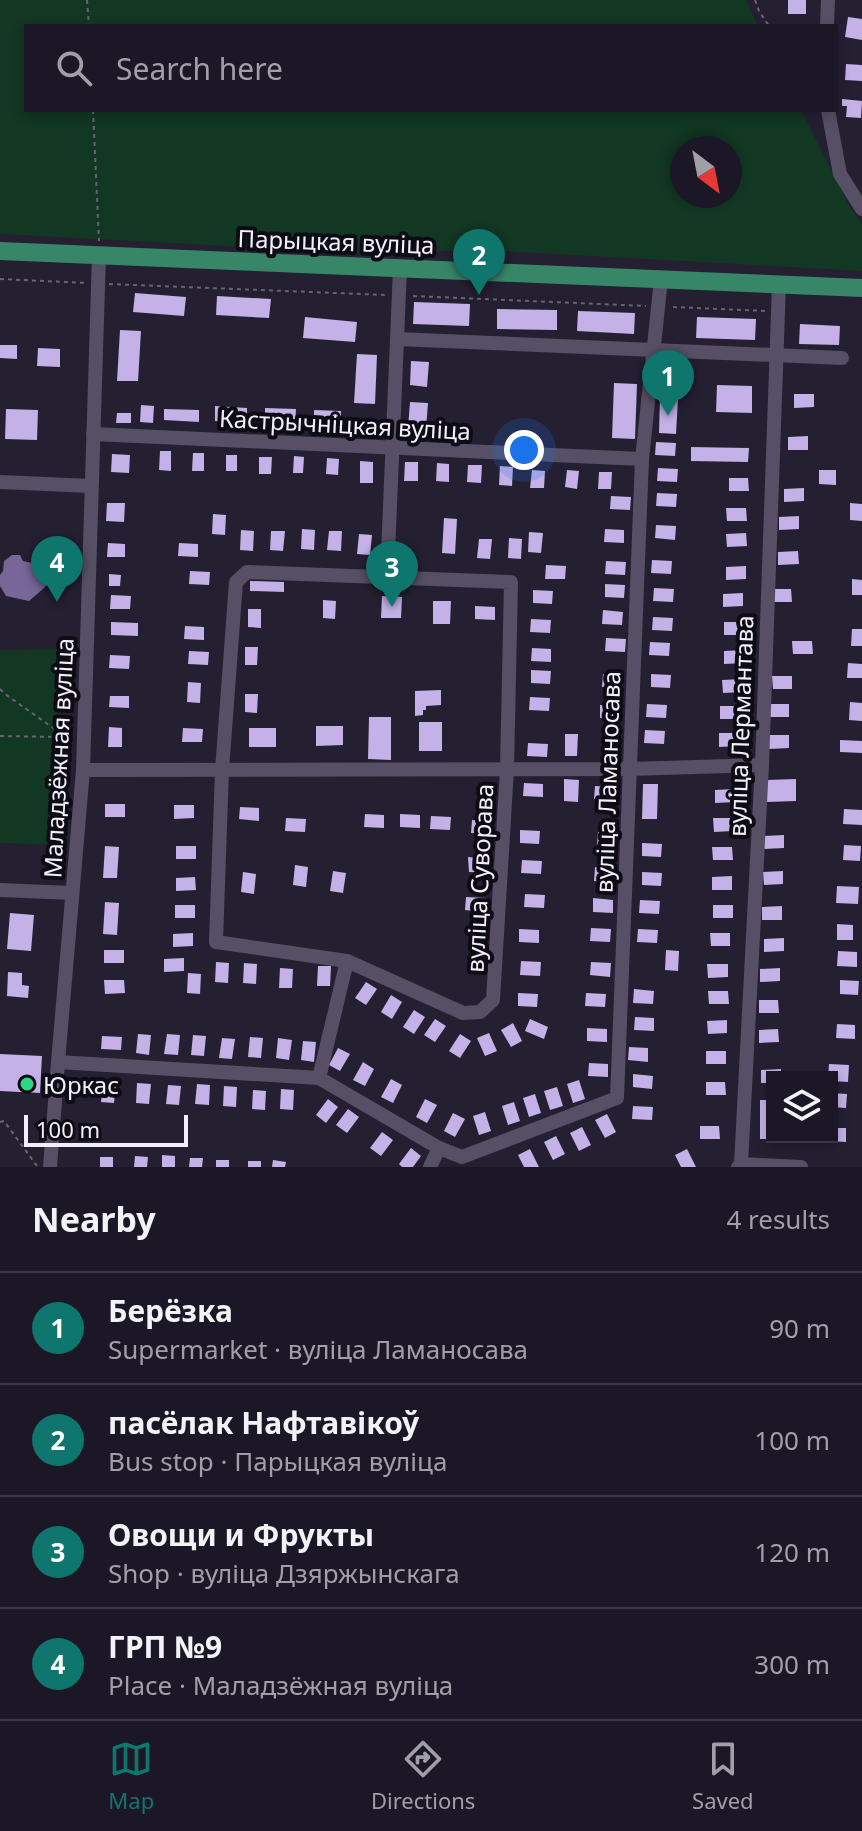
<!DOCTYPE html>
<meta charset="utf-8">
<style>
:root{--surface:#1c1726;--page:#292432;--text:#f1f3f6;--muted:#a09fa7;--line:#3a3643;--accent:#0f766e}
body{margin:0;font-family:"Noto Sans",sans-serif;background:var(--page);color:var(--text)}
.controls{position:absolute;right:24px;bottom:24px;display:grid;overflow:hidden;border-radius:0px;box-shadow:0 4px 12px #0003}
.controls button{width:72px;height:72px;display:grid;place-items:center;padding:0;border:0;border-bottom:2px solid var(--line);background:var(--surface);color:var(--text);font:40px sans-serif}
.compass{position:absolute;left:670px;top:136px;width:72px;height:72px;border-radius:50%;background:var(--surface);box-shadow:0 4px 12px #0003;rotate:148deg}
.scale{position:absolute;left:24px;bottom:20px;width:164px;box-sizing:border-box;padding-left:8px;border:4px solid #f2eefb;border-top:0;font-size:22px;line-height:28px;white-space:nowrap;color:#f2eefb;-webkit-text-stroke:6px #0d0b13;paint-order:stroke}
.you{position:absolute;left:524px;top:450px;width:28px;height:28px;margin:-20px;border:6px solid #fff;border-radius:50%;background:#1a73e8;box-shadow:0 0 0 12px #1a73e833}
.badge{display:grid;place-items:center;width:52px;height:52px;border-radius:50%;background:var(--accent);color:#fff;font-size:26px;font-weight:700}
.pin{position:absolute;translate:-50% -66px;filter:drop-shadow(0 2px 4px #0008)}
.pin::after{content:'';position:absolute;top:42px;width:28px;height:24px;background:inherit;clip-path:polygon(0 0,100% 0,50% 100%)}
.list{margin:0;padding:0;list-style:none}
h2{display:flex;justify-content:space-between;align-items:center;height:104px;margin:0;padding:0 32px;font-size:34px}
h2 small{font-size:26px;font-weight:400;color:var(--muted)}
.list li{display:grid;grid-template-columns:52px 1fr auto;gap:24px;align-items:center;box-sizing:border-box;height:112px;padding:0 32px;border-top:2px solid var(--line)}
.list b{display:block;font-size:30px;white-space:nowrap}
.list p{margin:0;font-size:26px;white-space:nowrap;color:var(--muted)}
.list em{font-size:26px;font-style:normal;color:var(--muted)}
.icon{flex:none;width:44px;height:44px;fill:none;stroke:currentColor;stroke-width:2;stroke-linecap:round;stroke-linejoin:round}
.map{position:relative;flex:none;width:862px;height:1167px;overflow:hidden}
.search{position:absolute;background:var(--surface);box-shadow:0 4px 12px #0003;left:24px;right:24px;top:24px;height:88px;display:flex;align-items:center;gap:20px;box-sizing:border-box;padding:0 28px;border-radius:0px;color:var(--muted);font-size:30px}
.sheet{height:552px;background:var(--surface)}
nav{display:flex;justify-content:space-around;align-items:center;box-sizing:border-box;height:112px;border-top:2px solid var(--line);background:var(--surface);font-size:22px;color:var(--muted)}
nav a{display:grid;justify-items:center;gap:4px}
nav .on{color:var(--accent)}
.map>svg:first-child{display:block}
</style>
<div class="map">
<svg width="862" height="1167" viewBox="0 0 862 1167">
<rect width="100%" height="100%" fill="#251f32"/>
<g fill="#123722" fill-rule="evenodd">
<path d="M0,0H746L758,26H26V110H801L850,207L862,224V271L483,250L359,253L0,234ZM682,148H730V196H682Z"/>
<path d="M63,649L57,845L0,843V650Z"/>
</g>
<path fill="#776697" d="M12,555H20L23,561L32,563C39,560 48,560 54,566L56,572L44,588L29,601L6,596L0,586V575L3,571L4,561Z"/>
<g fill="#c3b1e7">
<rect x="788" y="0" width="18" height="14"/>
<path d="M848,17L862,19V40L845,37Z"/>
<path d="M846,64L862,65V81L845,80Z"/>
<path d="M842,99L862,101L861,118L846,117L847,106H842Z"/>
<path d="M135,293L186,297L184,316L133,312Z"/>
<path d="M217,296L271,299L269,318L216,315Z"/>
<path d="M414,302L470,304L469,326L413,324Z"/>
<path d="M497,309L557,310V330L497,329Z"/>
<path d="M578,311L635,313L634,334L577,331Z"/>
<path d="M305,317L357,322L355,342L303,338Z"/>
<path d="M697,317L756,319L755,340L696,338Z"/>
<path d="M800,324L840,326L839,345L799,344Z"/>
<path d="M120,330L141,331L138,381H117Z"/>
<path d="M0,345H17V359L0,358Z"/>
<path d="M38,348L60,349V367L37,366Z"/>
<path d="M357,354L377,355L375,404L354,403Z"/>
<path d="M411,361L429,362L427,387L410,385Z"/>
<path d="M614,383L637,384L635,439L612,438Z"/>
<path d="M717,385L752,386V413L716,412Z"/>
<path d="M794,394H814V407L794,408Z"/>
<path d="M660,397L678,398L676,434L659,433Z"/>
<path d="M410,402L428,403L426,429L408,428Z"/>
<path d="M141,405L154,406L153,423L140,422Z"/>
<path d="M215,406L247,408V423L215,421Z"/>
<path d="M265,408L296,409L295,426L265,425Z"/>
<path d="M6,409L38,410L37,440L5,439Z"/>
<path d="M164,409L199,410V422L164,420Z"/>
<path d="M314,410L341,411L340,428H314Z"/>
<path d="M117,413H131V423H116Z"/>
<path d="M808,436V450H788V437Z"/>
<path d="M656,442L676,443L675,456L655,455Z"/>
<path d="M691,447L749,448L748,462L691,461Z"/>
<path d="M160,451H171V471L159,470Z"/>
<path d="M193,453H204V471H192Z"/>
<path d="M112,454L130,455L129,473L111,472Z"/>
<rect x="226" y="455" width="11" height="16"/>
<path d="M294,456L304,457L303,473H293Z"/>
<path d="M259,457H272L271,474H259Z"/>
<path d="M327,458L339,459L338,475L326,474Z"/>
<path d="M360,461L373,462V483H360Z"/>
<path d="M405,462H418V481H404Z"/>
<path d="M437,463L449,464V482L436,481Z"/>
<path d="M468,465H482L481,483L467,482Z"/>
<path d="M500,466L513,467L512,486L499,485Z"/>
<path d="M658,468L678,469L677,482L657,481Z"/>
<path d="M532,470L545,471L544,488H530Z"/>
<path d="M567,470L579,471L577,489L565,487Z"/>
<path d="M819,470H836V485L819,484Z"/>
<path d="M599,472H612L611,489H598Z"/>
<path d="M729,478H748L749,491H729Z"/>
<path d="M804,488V501L784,502V489Z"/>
<path d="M657,493L677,494L676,507L656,506Z"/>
<path d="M611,496L631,497L630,510L610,509Z"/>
<path d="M107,503H125L124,522L106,521Z"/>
<path d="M850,503L862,504V521L850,520Z"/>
<path d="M726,508H746L747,521H727Z"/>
<path d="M213,514L226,515L225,535L212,534Z"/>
<path d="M799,516V529L779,530V517Z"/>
<path d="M444,518L457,519L455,554L442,553Z"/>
<path d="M656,525L676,526L675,540L655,538Z"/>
<path d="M302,529L315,530L314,550L301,549Z"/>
<path d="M605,529L624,530V543L604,542Z"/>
<path d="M241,530L254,531L253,551L240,550Z"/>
<path d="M271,531H285L283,551L270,550Z"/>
<path d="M329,531H342L341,551L327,550Z"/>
<path d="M529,532L543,533L541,553L528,552Z"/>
<path d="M746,533L747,546L727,547L726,534Z"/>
<path d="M359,534L372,535L370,555L357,554Z"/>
<path d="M509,538L522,539L521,559L508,558Z"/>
<path d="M479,539H492L490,559L477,558Z"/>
<path d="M108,543L125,544V557H107Z"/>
<path d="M179,543L198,544V557L178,556Z"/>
<path d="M798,551L799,564L778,565V552Z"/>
<path d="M652,560L672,561L671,574L651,573Z"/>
<path d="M606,561L626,562L625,575L605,574Z"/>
<path d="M546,565L566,566L565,579H545Z"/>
<path d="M746,566V579L726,580V567Z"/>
<path d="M190,571L210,572L209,585L189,584Z"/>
<path d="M109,574L121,575L120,586H109Z"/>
<path d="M852,579L862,580V595H852Z"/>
<path d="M250,581L284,582V592L250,591Z"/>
<path d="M605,584L625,585L624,598L605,597Z"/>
<path d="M654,588L674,589L673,602L653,601Z"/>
<path d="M771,589H791L792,602H772Z"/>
<path d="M533,590L553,591L552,604L533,603Z"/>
<path d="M743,593V606L723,607V594Z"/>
<path d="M111,595L131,596L130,609H110Z"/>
<path d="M382,596L402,597L401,618H381Z"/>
<path d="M323,600L336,601L335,619L323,618Z"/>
<path d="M433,601H451L450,624H433Z"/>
<path d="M475,606L495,607V620L475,619Z"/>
<path d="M248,609H261V628L248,627Z"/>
<path d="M603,610L623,612L622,625L602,624Z"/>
<path d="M653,617L673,618L672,631L652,630Z"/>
<path d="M531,619L551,620L550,633L530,632Z"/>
<path d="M111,622L138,623V636L111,635Z"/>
<path d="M724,622H743L744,635H724Z"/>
<path d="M185,626L204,627V640L184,639Z"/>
<path d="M852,629H862V646H851Z"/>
<path d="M606,638L626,639L625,652L605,651Z"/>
<path d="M792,641H812L813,654H793Z"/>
<path d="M650,642L670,643L669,656L649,655Z"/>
<path d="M245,647H258L257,665H245Z"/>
<path d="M532,648L551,649V662L531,661Z"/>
<path d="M744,650V663L724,664V651Z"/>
<path d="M189,651L209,652L208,665L188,664Z"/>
<path d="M110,655L130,656L129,669L109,668Z"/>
<path d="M848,663L862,664V678H847Z"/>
<path d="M531,670L551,671L550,684L531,683Z"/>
<path d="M603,674L623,675L622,688L602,687Z"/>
<path d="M651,674L671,675L670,688L651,687Z"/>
<path d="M772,676H792V689H773Z"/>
<path d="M742,679V692L723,693L722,680Z"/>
<path d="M188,682L201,683L200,703L187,702Z"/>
<path d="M441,690V705L426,706V710H423V715L415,716V691Z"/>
<path d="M245,694H258L257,713L245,712Z"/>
<path d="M110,696H129V708L109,707Z"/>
<path d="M530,697L550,698L549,711L529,710Z"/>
<path d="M850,702L862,703V721L849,720Z"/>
<path d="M647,704L667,705L666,718L646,717Z"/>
<rect x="769" y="704" width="20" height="13"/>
<path d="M600,705L620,706V719L600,718Z"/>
<rect x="720" y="706" width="20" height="13"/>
<path d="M369,717H391V760L368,759Z"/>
<rect x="419" y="722" width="23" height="29"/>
<path d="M316,726H343V745L316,746Z"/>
<path d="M109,727L122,728V747H108Z"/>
<path d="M183,728L203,729L202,742H182Z"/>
<rect x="249" y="728" width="27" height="19"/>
<path d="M645,730L665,731L664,744L644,743Z"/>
<path d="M719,733H739V746L719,747Z"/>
<path d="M565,734H578L577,756H565Z"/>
<path d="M769,735H789V748L769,749Z"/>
<path d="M840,740L862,741V753L840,752Z"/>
<path d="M605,742H618L617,762L604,761Z"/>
<path d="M528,743L548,744L547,757L527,756Z"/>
<path d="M564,779L579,780L578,802L564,801Z"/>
<path d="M796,779V801L767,802V780Z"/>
<path d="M524,783L543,784V797L523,796Z"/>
<path d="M643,784H658L657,819H642Z"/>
<path d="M595,786L615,787L614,800L594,799Z"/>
<path d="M735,789V802L715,803V790Z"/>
<rect x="105" y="804" width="20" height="13"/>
<path d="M174,805H194V818L174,819Z"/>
<path d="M240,807L259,808V821L239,819Z"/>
<path d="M844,809L862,810V825L843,824Z"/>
<path d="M365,814L384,815V828L364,827Z"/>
<path d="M400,814L420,815V828L400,827Z"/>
<path d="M431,816L451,817L450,830L430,829Z"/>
<path d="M286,818L306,819L305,832L285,831Z"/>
<path d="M713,818H733V831L714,832Z"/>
<path d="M472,820L492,821L491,834L471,833Z"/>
<path d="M520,830L540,831L539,844L520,843Z"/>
<path d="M598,832L618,833L617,846L597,845Z"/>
<path d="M784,835V848L764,849V836Z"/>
<path d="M642,843L662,844L661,857L642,856Z"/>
<path d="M844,845L861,846L860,861L843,860Z"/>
<path d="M105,846L119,847L117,878H103Z"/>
<rect x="176" y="846" width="20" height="13"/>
<path d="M712,847H732L733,860H713Z"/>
<path d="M468,857L491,859V873L469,872Z"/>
<path d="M522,860L542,861L541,874L521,873Z"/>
<path d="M295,865L308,867L306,887L293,885Z"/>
<path d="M595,867L614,869V882L594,881Z"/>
<path d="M333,871L346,873L343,893L330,891Z"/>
<path d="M783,871V884L764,885L763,872Z"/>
<path d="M243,872L256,874L254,894L241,892Z"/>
<path d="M642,872L662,873L661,886L642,885Z"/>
<path d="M732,876V890H712V877Z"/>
<path d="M195,877L196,890L176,891V878Z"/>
<path d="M837,886L859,887L858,904L836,903Z"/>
<path d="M525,894L545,895L544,908L524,907Z"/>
<path d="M466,897L486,898L485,912L465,910Z"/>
<path d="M593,898L613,900V913L593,912Z"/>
<path d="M640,900L660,901L659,914L639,913Z"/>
<path d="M105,902L119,903L117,935L103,934Z"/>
<rect x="175" y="905" width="20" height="13"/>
<rect x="713" y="905" width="20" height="13"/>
<path d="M782,906V920H762V907Z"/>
<path d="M10,913L34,915L31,951L7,949Z"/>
<path d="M837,924L853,925V940H837Z"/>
<path d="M591,928L611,929L610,942L590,941Z"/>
<path d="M519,929L539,930V943L519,942Z"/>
<path d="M638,929L658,930L657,943L637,942Z"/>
<path d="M193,933V946L173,947V934Z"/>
<path d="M710,933H730V946H711Z"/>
<path d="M784,938V951L764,952V939Z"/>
<rect x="104" y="950" width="20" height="13"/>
<path d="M666,950L679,951L678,971L665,970Z"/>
<path d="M838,951L857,952V967L837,966Z"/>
<path d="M184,958V971L164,972V959Z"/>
<path d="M521,961L541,962L540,976L520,975Z"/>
<path d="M216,962L229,963L228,983L215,982Z"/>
<path d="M591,962L611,963L610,977L590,975Z"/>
<path d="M244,963L257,964L256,984L243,983Z"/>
<path d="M707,964H728V977L708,978Z"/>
<path d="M318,966H331L330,986H317Z"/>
<path d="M280,968L293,969L292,988H279Z"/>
<path d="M780,968V981L760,982V969Z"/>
<path d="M8,972L22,973V985L29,986L28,998L7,996Z"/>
<path d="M188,973L201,974L200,994L187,993Z"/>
<path d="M104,980H124L125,993L105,994Z"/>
<path d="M840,980L859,981L858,995L840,994Z"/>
<path d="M366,982L377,989L366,1005L355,998Z"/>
<path d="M634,989L654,991L653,1004L633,1003Z"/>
<path d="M708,991H728L729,1004H709Z"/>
<path d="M518,993L538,994L537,1007L518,1006Z"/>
<path d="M586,993L606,994L605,1007L585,1006Z"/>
<path d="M391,995L402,1002L392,1019L381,1012Z"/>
<path d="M759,1000H778L779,1013H759Z"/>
<path d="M414,1010L425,1017L414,1034L403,1027Z"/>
<path d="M635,1017L654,1018V1031L634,1030Z"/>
<path d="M435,1019L446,1026L435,1042L424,1035Z"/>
<path d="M530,1019L548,1027L544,1039L525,1031Z"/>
<path d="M727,1020V1033L708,1034L707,1021Z"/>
<path d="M513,1023L522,1041L511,1047L501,1030Z"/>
<path d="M837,1024L855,1025V1039L836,1038Z"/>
<path d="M587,1028L607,1029V1042L587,1041Z"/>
<path d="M778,1029L779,1042L759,1043V1030Z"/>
<path d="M489,1033L497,1051L485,1056L477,1038Z"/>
<path d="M138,1034L151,1035L149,1055L136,1053Z"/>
<path d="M167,1034L180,1035L178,1055L164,1054Z"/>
<path d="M460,1034L471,1041L460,1058L449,1051Z"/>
<path d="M193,1035L206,1036L204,1056L191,1055Z"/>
<path d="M102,1036L122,1037L121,1050L101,1049Z"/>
<path d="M250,1037L263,1038L261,1058L248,1057Z"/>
<path d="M222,1038L235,1039L232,1059L219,1058Z"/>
<path d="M278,1038L292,1040L289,1060L276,1058Z"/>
<path d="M303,1041L316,1042L314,1062L301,1060Z"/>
<path d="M629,1047L648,1048V1062L628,1060Z"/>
<path d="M338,1048L350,1054L340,1071L329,1065Z"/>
<rect x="706" y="1051" width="20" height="13"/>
<path d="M0,1054L42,1056L40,1093L0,1091Z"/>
<path d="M363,1062L374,1069L365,1086L353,1080Z"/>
<path d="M589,1063L608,1064V1077L588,1076Z"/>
<path d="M829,1064L849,1065L848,1082L832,1081V1077H828Z"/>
<path d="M781,1069V1077H772V1083H761V1070Z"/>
<path d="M633,1074L653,1076L652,1089L633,1087Z"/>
<path d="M391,1079L402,1085L393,1103L381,1097Z"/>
<path d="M579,1080L585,1099L573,1103L567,1084Z"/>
<path d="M706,1082H725L726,1095H706Z"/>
<path d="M103,1083L116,1084L114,1103L101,1102Z"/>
<path d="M137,1083L151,1084L149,1104L136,1103Z"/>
<path d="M197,1084L210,1085L209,1105L195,1104Z"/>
<path d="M168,1085L181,1086L179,1105L166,1104Z"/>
<path d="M224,1086L237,1087L236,1107L223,1106Z"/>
<path d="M557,1087L563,1106L550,1110L544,1091Z"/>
<path d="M281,1089L294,1090L293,1110L280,1109Z"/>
<path d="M253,1090L266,1091L265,1110L252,1109Z"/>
<path d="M832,1093L847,1094L846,1108L832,1107Z"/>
<path d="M535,1094L541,1113L529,1117L523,1098Z"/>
<path d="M328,1099L338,1107L326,1123L316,1115Z"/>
<path d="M425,1099L437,1105L427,1123L416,1117Z"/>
<rect x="760" y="1100" width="12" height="39"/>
<path d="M514,1102L520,1121L508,1125L502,1106Z"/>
<path d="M633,1106L653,1107L652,1120L632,1119Z"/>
<path d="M348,1109L359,1117L347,1133L336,1125Z"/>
<path d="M485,1112L491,1131L479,1135L473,1116Z"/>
<path d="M453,1113L465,1119L455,1137L444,1131Z"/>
<path d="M607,1114L616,1132L605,1138L595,1120Z"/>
<path d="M700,1126H719L720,1139H700Z"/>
<path d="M582,1127L591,1145L579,1151L570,1133Z"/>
<path d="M832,1128H846V1142L829,1141V1137H832Z"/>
<path d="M382,1132L393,1140L381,1156L370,1148Z"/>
<path d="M556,1136L565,1154L553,1160L544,1142Z"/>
<path d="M411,1148L421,1156L413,1167H402L399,1164Z"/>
<path d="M530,1149L539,1167H524L518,1155Z"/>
<path d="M687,1149L696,1167H681L675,1155Z"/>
<path d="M162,1155L175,1156V1167H162Z"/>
<path d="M135,1156L148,1157L147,1167H134Z"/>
<rect x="100" y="1157" width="13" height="10"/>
<path d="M190,1158H203L202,1167H189Z"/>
<rect x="216" y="1160" width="13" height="7"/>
<path d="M273,1160L286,1162L285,1167H272Z"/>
<rect x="248" y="1161" width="13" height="6"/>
</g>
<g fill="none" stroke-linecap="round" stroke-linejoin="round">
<g stroke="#696374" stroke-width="2" stroke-dasharray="4 4" stroke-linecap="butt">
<path d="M87,0L89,26"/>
<path d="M755,0L759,11L769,26"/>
<path d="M93,110L99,241"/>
<path d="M0,279L87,283"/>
<path d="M109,284L386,295"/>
<path d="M413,296L646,306"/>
<path d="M673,307L766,311"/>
<path d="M0,689L5,694L66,737"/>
<path d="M0,736L63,737"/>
<path d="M0,1122L4,1121L37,1166"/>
</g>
<g stroke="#564f65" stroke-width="14">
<path d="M827,26L828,0"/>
<path d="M828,110L840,174L862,209"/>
<path d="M397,339L842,358"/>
<path d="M93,434L642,459"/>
<path d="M0,482L91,486"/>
<path d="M247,572L511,582L507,769L493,1000L480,1012L463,1013L347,961L216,942L222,770L236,582Z"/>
<path d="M387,577L400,268"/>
<path d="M83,770L629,769L762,765"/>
<path d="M0,890L72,893"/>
<path d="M58,1062L319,1078L439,1148L462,1157L617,1098L642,459L661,279"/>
<path d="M319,1078L347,961"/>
<path d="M50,1167L58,1062L83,770L99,255"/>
<path d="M430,1167L439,1148"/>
<path d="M738,1167L741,1164L762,765L779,284"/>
<path d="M741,1167V1164L801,1167"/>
</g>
<path stroke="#378667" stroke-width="18" d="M0,251L862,288"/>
</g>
<circle fill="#2bd884" stroke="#0d0b13" stroke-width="3" cx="27" cy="1084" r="8"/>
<g text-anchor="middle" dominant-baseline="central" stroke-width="8" stroke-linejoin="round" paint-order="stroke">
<g font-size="24" fill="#f2eefb" stroke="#0d0b13">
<text transform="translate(336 241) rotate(2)">Парыцкая вуліца</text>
<text transform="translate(345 424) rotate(3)">Кастрычніцкая вуліца</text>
<text transform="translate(740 726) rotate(-88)">вуліца Лермантава</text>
<text transform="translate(58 758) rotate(-87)">Маладзёжная вуліца</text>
<text transform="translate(607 782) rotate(-88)">вуліца Ламаносава</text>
<text transform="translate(479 878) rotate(-87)">вуліца Суворава</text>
</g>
<g font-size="24" fill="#f2eefb" stroke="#0d0b13" text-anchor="start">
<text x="43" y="1084">Юркас</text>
</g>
</g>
</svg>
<div class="controls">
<button><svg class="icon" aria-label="layers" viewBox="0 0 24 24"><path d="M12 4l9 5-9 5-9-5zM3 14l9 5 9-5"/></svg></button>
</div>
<svg class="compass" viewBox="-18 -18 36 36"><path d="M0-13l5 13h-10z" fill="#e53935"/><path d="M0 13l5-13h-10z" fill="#a09fa7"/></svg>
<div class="scale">100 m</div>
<div class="you"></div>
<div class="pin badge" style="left:668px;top:416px">1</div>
<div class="pin badge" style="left:479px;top:295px">2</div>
<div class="pin badge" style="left:392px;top:607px">3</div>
<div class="pin badge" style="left:57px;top:602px">4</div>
<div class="search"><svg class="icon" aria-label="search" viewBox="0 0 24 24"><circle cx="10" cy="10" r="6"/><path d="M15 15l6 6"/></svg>Search here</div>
</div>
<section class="sheet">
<h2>Nearby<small>4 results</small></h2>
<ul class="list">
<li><span class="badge">1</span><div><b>Берёзка</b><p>Supermarket · вуліца Ламаносава</p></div><em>90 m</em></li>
<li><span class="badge">2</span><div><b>пасёлак Нафтавікоў</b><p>Bus stop · Парыцкая вуліца</p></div><em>100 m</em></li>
<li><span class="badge">3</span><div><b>Овощи и Фрукты</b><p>Shop · вуліца Дзяржынскага</p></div><em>120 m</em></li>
<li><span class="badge">4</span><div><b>ГРП №9</b><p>Place · Маладзёжная вуліца</p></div><em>300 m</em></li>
</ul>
</section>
<nav>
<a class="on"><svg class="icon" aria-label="map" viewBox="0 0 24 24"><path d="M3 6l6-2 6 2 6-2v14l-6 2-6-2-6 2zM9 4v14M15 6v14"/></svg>Map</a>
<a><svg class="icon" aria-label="directions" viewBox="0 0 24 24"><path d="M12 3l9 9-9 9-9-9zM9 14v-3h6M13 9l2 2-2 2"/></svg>Directions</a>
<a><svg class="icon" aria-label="saved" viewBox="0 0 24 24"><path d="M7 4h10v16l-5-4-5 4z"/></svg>Saved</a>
</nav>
